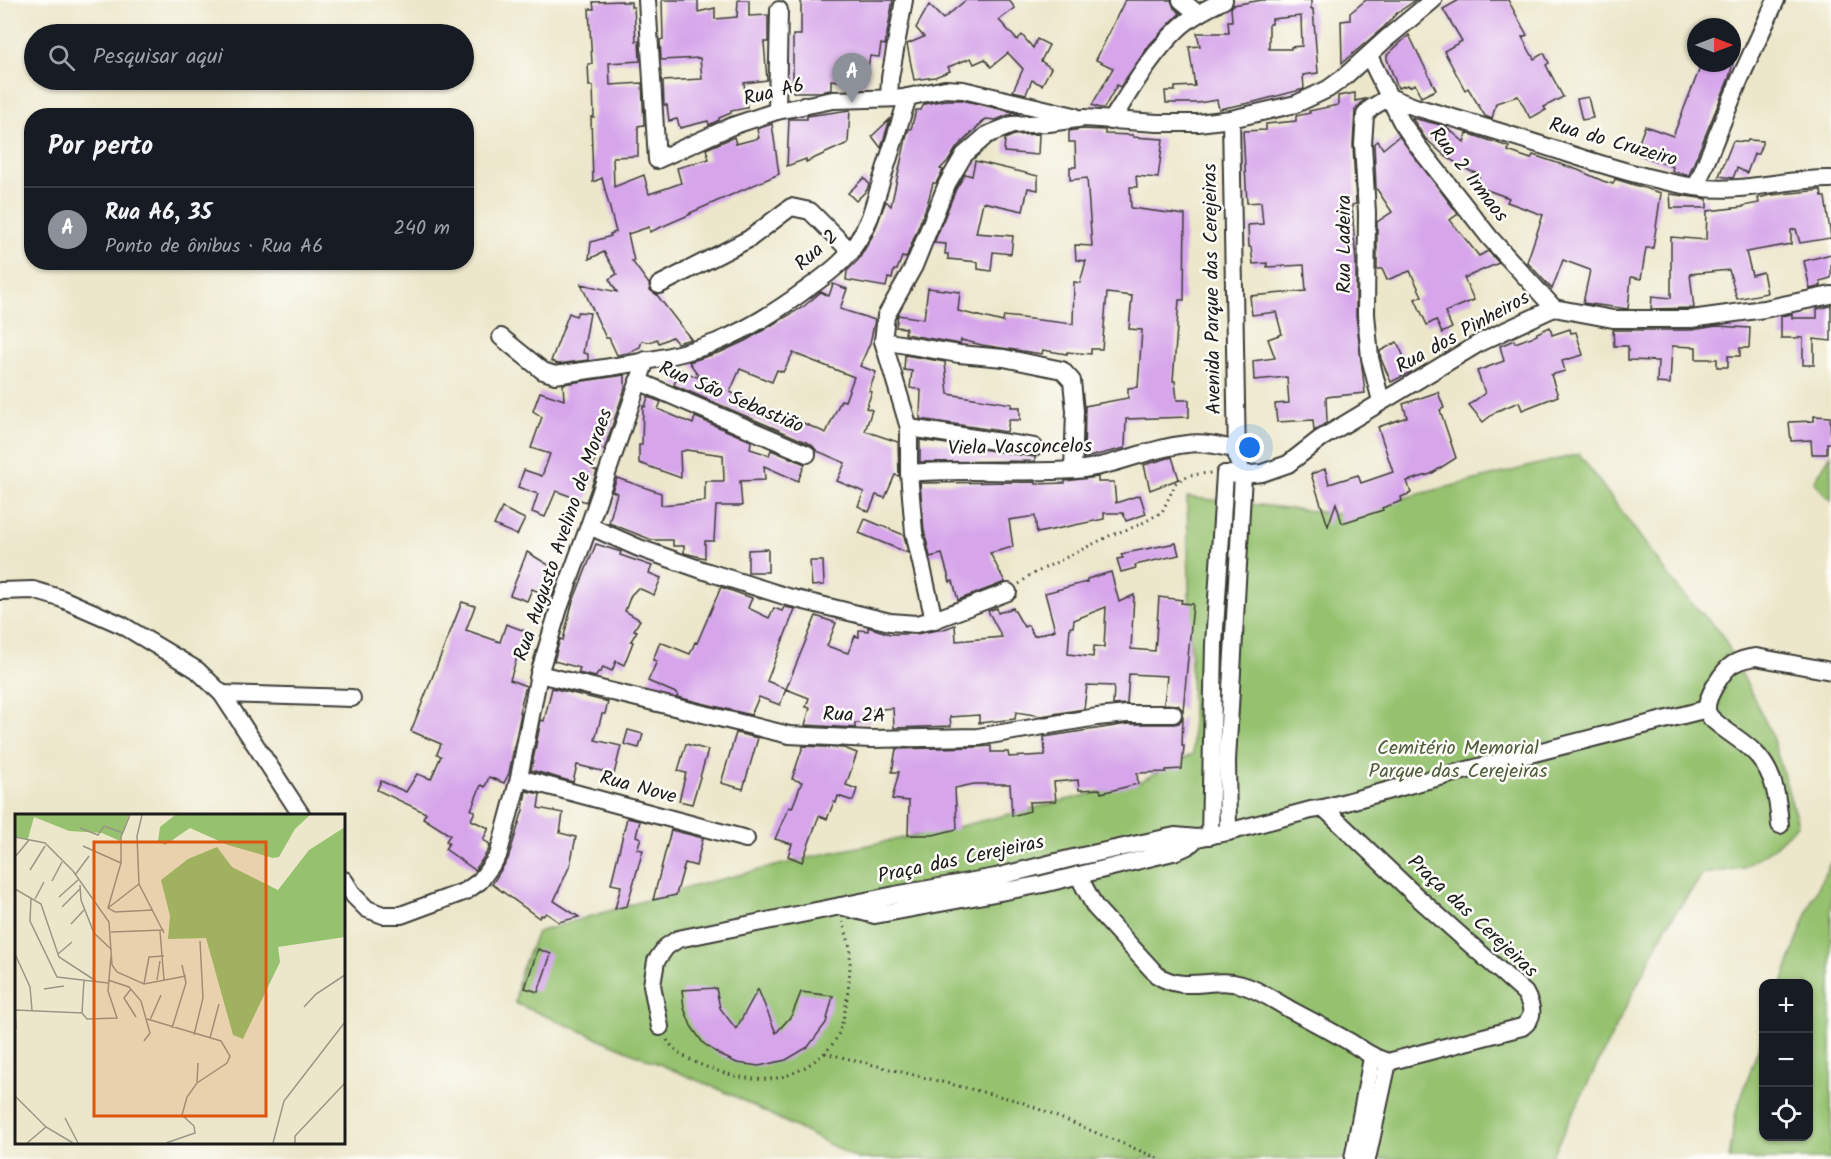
<!DOCTYPE html>
<html lang="pt">
<meta charset="utf-8">
<style>
:root{--surface:#171b24;--page:#242831;--text:#f1f3f6;--muted:#9ea1a6;--line:#363941;--accent:#8c9099}
body{margin:0;font-family:Kalam,sans-serif;background:var(--page);color:var(--text)}
.controls{position:absolute;right:18px;bottom:18px;display:grid;overflow:hidden;border-radius:12px;box-shadow:0 2px 4px #0004}
.controls button{width:54px;height:54px;display:grid;place-items:center;padding:0;border:0;border-bottom:2px solid var(--line);background:var(--surface);color:var(--text);font:30px sans-serif}
.compass{position:absolute;left:1687px;top:18px;width:54px;height:54px;border-radius:50%;background:var(--surface);box-shadow:0 2px 4px #0004;rotate:90deg}
.you{position:absolute;left:1250px;top:448px;width:21px;height:21px;margin:-15px;border:4px solid #fff;border-radius:50%;background:#1a73e8;box-shadow:0 0 0 9px #1a73e833}
.badge{display:grid;place-items:center;width:39px;height:39px;border-radius:50%;background:var(--accent);color:#fff;font-size:20px;font-weight:700}
.pin{position:absolute;translate:-50% -50px;filter:drop-shadow(0 2px 3px #0008)}
.pin::after{content:'';position:absolute;top:32px;width:21px;height:18px;background:inherit;clip-path:polygon(0 0,100% 0,50% 100%)}
.list{margin:0;padding:0;list-style:none}
h2{display:flex;justify-content:space-between;align-items:center;height:78px;margin:0;padding:0 24px;font-size:26px}
h2 small{font-size:20px;font-weight:400;color:var(--muted)}
.list li{display:grid;grid-template-columns:39px 1fr auto;gap:18px;align-items:center;box-sizing:border-box;height:84px;padding:0 24px;border-top:2px solid var(--line)}
.list b{display:block;font-size:22px;white-space:nowrap}
.list p{margin:0;font-size:20px;white-space:nowrap;color:var(--muted)}
.list em{font-size:20px;font-style:normal;color:var(--muted)}
.icon{flex:none;width:33px;height:33px;fill:none;stroke:currentColor;stroke-width:2;stroke-linecap:round;stroke-linejoin:round}
.map{position:relative;flex:none;width:1831px;height:1159px;overflow:hidden}
.search{position:absolute;background:var(--surface);box-shadow:0 2px 4px #0004;left:24px;top:24px;width:450px;height:66px;display:flex;align-items:center;gap:15px;box-sizing:border-box;padding:0 21px;border-radius:33px;color:var(--muted);font-size:22px}
.panel{position:absolute;background:var(--surface);box-shadow:0 2px 4px #0004;left:24px;top:108px;width:450px;height:162px;border-radius:24px}
.map>svg:first-child{display:block}
</style>
<div class="map">
<svg width="1831" height="1159" viewBox="0 0 1831 1159">
<rect width="100%" height="100%" fill="#fdfcf7"/>
<filter id="ink" filterUnits="userSpaceOnUse"><feTurbulence type="fractalNoise" baseFrequency=".0167" numOctaves="2"/><feDisplacementMap in="SourceGraphic" scale="12" xChannelSelector="R" yChannelSelector="G"/><feConvolveMatrix kernelMatrix="1 2 1 2 8 2 1 2 1" color-interpolation-filters="sRGB"/></filter>
<filter id="wash" filterUnits="userSpaceOnUse"><feTurbulence type="fractalNoise" baseFrequency=".008" numOctaves="4" result="noise"/><feDisplacementMap in="SourceGraphic" scale="24" xChannelSelector="R" yChannelSelector="G"/><feGaussianBlur stdDeviation="1.35" result="paint"/><feColorMatrix in="noise" values="0 0 0 0 0 0 0 0 0 0 0 0 0 0 0 0 0 1.4 0 .05"/><feComposite in="paint" operator="in"/></filter>
<g filter="url(#wash)">
<rect width="100%" height="100%" fill="#ece7cb"/>
<g fill="#96c26f" stroke="#596f46" stroke-width="1.5">
<path d="M1579,454L1681,592L1722,634L1771,733L1798,824L1773,848L1743,868L1703,874L1667,925L1550,1159H858L732,1095L515,1003L520,974L537,932L694,886L824,854L953,828L1139,782L1193,754L1187,497L1340,514Z"/>
<path d="M1831,454V501L1814,482Z"/>
<path d="M1831,861V1159H1729L1736,1112L1763,1035L1764,1136H1808V984L1782,983L1811,902Z"/>
</g>
<g id="blocks">
<g fill="#d6a5ea" fill-rule="evenodd">
<path d="M662,0H698V12L715,8V19L737,17L738,0H749V16L768,15V42H764L767,80L744,83L747,108L731,111V113L719,118V120L709,125L708,121L680,128L677,119L669,121L667,105H664L663,81L702,79L700,58L661,60L660,40L663,39Z"/>
<path d="M801,0H893L885,45L881,44L879,57L870,56L865,84L831,80V90L819,92H793V35H801Z"/>
<path d="M966,0H1009L1015,8L999,20L1017,40L1022,35L1033,48L1037,39L1049,45L1041,61L1051,68L1042,85L1032,80L1026,94L1013,91L1023,69L1008,53L991,67L985,59L974,64L971,58L948,67L950,71L935,77L914,80L907,44L924,37L916,28L929,5L943,19Z"/>
<path d="M1125,0H1171L1174,8L1180,13L1150,44L1120,87L1117,85L1104,108H1100L1092,105L1113,68L1096,60Z"/>
<path d="M1262,0H1311V9H1313L1318,73L1303,75L1304,89L1254,102L1219,109L1217,100L1198,103H1166L1165,91H1175V87L1195,86L1189,47L1200,46L1197,33H1229L1228,21H1232L1231,8L1233,5ZM1301,16L1302,46L1291,47V49H1269V24H1272V19Z"/>
<path d="M1366,0H1416L1397,13L1384,27L1342,63L1341,21L1350,20V13Z"/>
<path d="M1459,0H1508L1527,35L1522,37L1534,59L1544,53L1549,63L1546,65L1563,97L1544,107L1546,110L1530,118L1518,96L1496,103L1492,119L1485,116L1468,88L1465,90L1444,51L1462,41L1443,9Z"/>
<path d="M622,1V2H631V7H634L636,41H639L640,61L609,63L610,85L642,83L644,125L638,126V156L613,157L614,187L644,175L649,194L670,187L681,183L677,168L709,159L706,149L734,137L736,144L759,138L757,129L772,124L779,174L690,213L691,214L650,232L649,227L628,234L634,261H632L649,284L650,290L657,295L691,339L677,343L672,337L659,343L657,339L650,342L642,341L640,347L628,353L617,355L609,338H606L581,284L617,292L609,279L617,274L604,252L589,259L591,242L611,236L610,234L616,232L602,178L593,182L591,117H594L593,86H589L588,64H592L589,9H594L593,2Z"/>
<path d="M1409,35L1436,90L1421,97L1415,84L1409,87L1408,85L1398,88L1387,59V55Z"/>
<path d="M1702,63H1733L1729,78L1689,175L1672,171L1673,167L1635,153L1645,126L1673,136Z"/>
<path d="M1355,93V101L1365,99L1355,110L1353,145L1356,204L1352,205L1356,263V315L1365,393L1326,397L1327,422L1314,431L1313,420L1277,422L1275,404L1289,403L1287,377L1254,380L1253,361L1275,358L1268,339L1282,334L1276,312L1252,315L1250,296L1306,291L1304,265L1267,267V263L1253,264L1251,247H1249L1248,225L1263,224L1261,202L1247,203L1243,131L1266,130V124L1296,121V116L1310,113L1309,111L1338,105V96Z"/>
<path d="M1588,97L1593,118L1582,120L1577,99Z"/>
<path d="M946,100H962L1020,114L1008,115L996,120L986,119L957,147L949,160L940,169L943,170L936,183H933L927,205L906,258L902,257L897,270H894L892,279L888,278L886,287L846,280L847,271L859,259L873,235L886,201L891,206L907,134L909,129H911L916,110H921L924,104Z"/>
<path d="M850,110L848,143L806,162V159L787,166L789,119H807V116Z"/>
<path d="M1412,118L1445,126L1464,142L1467,133L1509,147L1508,151L1531,159L1533,155L1578,170L1603,181L1613,184L1615,179L1661,193L1653,248H1646L1641,279L1631,277L1628,309L1583,303L1590,270L1563,260L1552,289L1527,262L1543,215L1507,202L1509,198L1476,186L1480,174L1470,171L1446,157L1425,138Z"/>
<path d="M890,119L881,148L872,136Z"/>
<path d="M1082,129L1105,130V134L1133,135V137L1163,139L1158,178L1136,176L1137,187H1130L1131,208L1185,215L1184,300H1179L1173,381H1175L1177,400H1189V417L1126,419L1125,448L1084,458L1085,406L1128,398V388L1138,387L1142,330L1129,329L1132,296L1107,293L1102,349H1091V354L1067,352V354L1043,350L1042,354L982,345L961,340L960,344L905,334L906,328L896,327L898,315L924,319L928,288L960,292L958,311L1003,322L1004,316L1073,324L1074,282L1080,283L1086,261L1076,260L1075,245L1092,246L1087,178L1070,180V167H1076L1075,142H1069V131Z"/>
<path d="M1039,134L1038,155L1004,152L1005,139L1014,135Z"/>
<path d="M1399,136L1458,214L1450,220L1479,256L1488,251L1499,263L1464,278L1474,300L1445,312L1452,328L1442,333L1436,320L1427,325L1415,299L1422,296L1410,271L1387,280L1382,269H1377V222L1392,212L1376,188L1374,144L1378,141L1383,149Z"/>
<path d="M1748,140L1763,141L1758,154H1754L1747,173L1737,168L1733,178L1719,176L1733,141L1747,142Z"/>
<path d="M975,161L1038,176V190L1028,188L1023,211L983,202L976,233L1013,236L1011,254L993,252L991,271L978,269V262L948,259V254H945L946,244L934,243L956,189L965,174L972,176Z"/>
<path d="M864,178L869,184L867,190L856,201L848,193Z"/>
<path d="M1821,190L1822,197H1825L1831,238L1800,243L1796,229L1791,230V244L1746,252L1752,275L1763,272L1767,293L1737,299L1729,270L1690,274L1694,308L1651,309L1652,296L1671,298V237L1706,240L1707,211L1743,207V206L1759,203L1758,198L1771,195Z"/>
<path d="M1670,194L1707,199V208H1671Z"/>
<path d="M1831,254V278L1820,281L1821,286L1810,289L1804,261Z"/>
<path d="M833,284L847,289L840,309L875,320L870,343L860,366L876,372L869,391L872,392L866,408L872,410L865,431L898,442L899,476L895,475L885,498L876,495L869,512L858,506L864,492L837,481L845,463L817,451L811,444L674,385L679,369L701,379L689,362L721,352L745,341L803,307L821,292L829,296ZM793,353L854,377L845,401L841,400L826,433L801,422L800,424L730,392L740,369L772,382L777,370L783,372Z"/>
<path d="M1831,306V341L1814,339V365H1803V338H1781V316L1792,314V318H1817V309Z"/>
<path d="M578,312L590,313L583,353L588,354V360L558,364L551,361L569,313L576,316Z"/>
<path d="M1717,326L1750,328L1749,348H1740V356H1728V367H1717V359H1696V347L1672,346L1670,384L1657,383L1658,361L1628,360V346H1614L1613,330H1691Z"/>
<path d="M1550,327L1552,335L1570,329L1571,333L1576,332L1583,355L1562,361L1565,371L1551,375L1558,396L1522,410L1519,402L1497,411L1483,422L1469,405L1485,393L1477,371L1504,361L1500,346L1514,340L1515,343L1537,335V333Z"/>
<path d="M1397,342L1411,372L1391,382L1381,359L1380,351Z"/>
<path d="M905,355L945,362L948,394L1012,404L1011,407H1020V420H1009L1007,432L920,419L921,390L910,388L912,371L904,370Z"/>
<path d="M625,375V388L604,450L599,448L592,469L597,471L586,502L556,491L545,517L532,512L538,494L518,487L524,470L542,476L550,454L531,448L542,417L533,411L540,392L564,400L563,384Z"/>
<path d="M1438,392L1444,408L1440,410L1456,458L1431,474L1407,481L1411,493L1401,497L1402,501L1382,508L1383,510L1342,523L1336,503L1328,526L1311,474L1325,469L1329,484L1358,475L1361,483L1393,472L1378,427L1407,417L1403,404Z"/>
<path d="M648,397L661,402L658,409L693,424L695,417L751,441L750,449L769,455L771,450L805,464L798,481L764,466L765,480L740,481L742,506H716L714,541H705V558L684,553V546H673V540H652L609,523L617,493L612,491L617,478L661,493V505L705,501V481H724L723,455L686,450L680,452L681,478L639,463V445H642L643,406L645,407Z"/>
<path d="M1814,416L1830,417L1831,443H1827V454H1812L1811,440L1791,441L1789,422L1814,421Z"/>
<path d="M920,440L1035,457V461L920,462Z"/>
<path d="M1172,457L1179,479L1150,490L1144,465Z"/>
<path d="M1098,477V482H1114L1116,503L1140,495L1146,514L1126,521L1123,513H1104V519L1037,533L1035,516L1009,520L1013,547L990,553L1005,582L958,600L953,581L950,582L942,554L930,557L924,530L920,483L1036,482V484L1065,483V481Z"/>
<path d="M502,508L525,519L517,535L494,525Z"/>
<path d="M865,519L904,535L908,553L859,533Z"/>
<path d="M1176,543L1179,555L1135,565L1136,568L1121,572L1117,559L1123,558L1121,554Z"/>
<path d="M596,544L621,552L620,555L652,566L649,573L661,578L654,595L638,588L631,595L625,611L640,620L634,630L637,631L631,641L633,642L624,665L616,661L612,671L603,667L601,672H598L596,677L578,673L580,668L554,661L560,639L563,640L572,604Z"/>
<path d="M768,549V572H748V550Z"/>
<path d="M527,552L552,567L545,580L556,585L552,597L532,589L527,601L510,595Z"/>
<path d="M810,561H823L824,585L812,586Z"/>
<path d="M1111,572L1119,602L1134,595L1131,649L1155,651L1159,597L1182,600L1181,603L1193,604L1183,711L1178,705L1164,704L1167,676L1129,674L1127,704L1113,705L1114,686L1087,685L1084,709L1041,716L1016,712L1015,719L979,723V715L950,717L951,726L894,728L893,708L870,710V722L855,723V728L805,725L810,708L806,707L809,698L786,689L780,705L759,697L751,715L677,697L678,694L648,681L657,661L653,660L660,642L690,654L695,642L697,643L721,587L752,598L748,608L769,618L774,608L782,611L784,607L795,609L767,681L786,689L816,616L836,623L827,646L848,653L855,636L859,637V630L868,631V627L890,634H916L944,629L955,625L956,641L1002,637L988,611L997,608L998,613L1013,608L1024,627L1028,625L1034,636L1055,630L1045,593L1087,582V579ZM1106,607L1104,647L1094,646L1093,657L1068,654L1070,627H1073L1074,620Z"/>
<path d="M462,602L475,606L466,630L500,642L506,624L525,631L510,680L526,686L519,712L521,713L509,773L504,783L489,777L485,787L481,785L471,810L475,811L471,820L489,828L483,840L490,844L488,851L475,870L445,849L449,843L446,841L450,835L423,818L426,813L377,790L381,781L406,792L417,774L431,779L441,756L437,754L441,744L411,731Z"/>
<path d="M552,688L608,702L605,714H602L595,740L621,746L614,774L577,765L573,782L531,770L541,720L544,721Z"/>
<path d="M1183,717L1182,746H1184L1182,769L1166,770V772L1137,773L1138,784L1101,793L1100,789L1079,790L1078,780L1054,782L1056,801L1029,802L1030,811L1012,816L1010,784H974L955,788L957,829L933,835H908L909,801L892,799L899,772H892L896,749L978,747L991,746V752H1008L1009,757L1045,755L1044,737L1128,724H1174L1179,723Z"/>
<path d="M628,730L643,734L639,748L624,744Z"/>
<path d="M736,733L758,738L743,789L721,783Z"/>
<path d="M686,744L708,750L692,804L679,801L686,773L678,771Z"/>
<path d="M803,746L844,748L857,753L846,785L857,789L853,801L838,796L836,803L834,802L827,819L819,816L802,862L788,856L792,844L775,839L789,807L792,808L802,782L792,779Z"/>
<path d="M526,791L540,794L538,808L563,813L560,833L576,837L570,865L554,901L579,917L559,922L546,913L543,916L541,915L539,918L492,884L508,859L523,810Z"/>
<path d="M627,818L640,821L636,836L641,838L637,849L643,850L627,906L615,909L621,886L611,884Z"/>
<path d="M671,830L703,838L696,866L685,863L676,895L653,900Z"/>
<path d="M538,949L551,954L538,992L525,988Z"/>
<path d="M716,988L720,1008L736,1029L758,989L776,1033L792,1015L801,992L833,996L826,1023L808,1047L786,1060L759,1066L737,1063L720,1055L703,1043L691,1026L684,1008L682,990Z"/>
</g>
</g>
</g>
<g filter="url(#ink)">
<use href="#blocks" fill-opacity="0" stroke="#3b3a36" stroke-width="1.5"/>
<g fill="none" stroke-linecap="round" stroke-linejoin="round">
<defs>
<g id="minor">
<path d="M647,0L657,160L732,126L777,111L833,100L903,98L945,89L963,90L1074,116"/>
<path d="M1181,0L1198,14"/>
<path d="M1369,56L1401,121L1417,145L1490,238L1554,308"/>
<path d="M889,98L890,78L904,0"/>
<path d="M777,111L779,10"/>
<path d="M1111,121C1131,90 1150,56 1177,30C1190,17 1208,8 1224,0"/>
<path d="M1696,187L1739,81L1776,0"/>
<path d="M659,285L749,239L791,207L810,211L851,252"/>
<path d="M501,337L543,371L555,375C609,367 666,361 717,342C749,329 777,311 804,291C837,268 854,255 870,217L908,97"/>
<path d="M883,341L959,354L1004,358L1062,370L1072,381L1075,411L1073,470"/>
<path d="M638,381L807,454"/>
<path d="M1381,401L1370,358L1366,314L1367,213L1363,144L1365,115L1371,108L1389,97L1415,107C1465,121 1514,136 1563,152C1606,166 1651,180 1695,187C1743,194 1785,178 1831,179"/>
<path d="M909,428L1034,447"/>
<path d="M909,473C964,468 1020,474 1075,470C1114,467 1148,448 1187,444C1204,441 1220,447 1237,449"/>
<path d="M1225,474L1243,475L1262,473L1288,464L1320,439L1481,342L1554,308L1613,319H1691L1764,309L1831,295"/>
<path d="M589,526L639,548L705,571L788,597L890,622L916,624L934,620L1008,592"/>
<path d="M0,591L33,590L60,598L122,625L197,670L222,694L302,816"/>
<path d="M934,620L914,532L909,473V428L883,341L886,316L914,266L947,184L964,155L987,135L1012,125L1049,123L1084,118L1157,123H1198L1231,119L1296,104L1328,89L1343,78L1386,39L1433,0"/>
<path d="M539,674L789,735L871,739L978,737L1097,717L1127,714H1173"/>
<path d="M222,694L352,698"/>
<path d="M519,778L746,839"/>
<path d="M1780,825C1778,800 1775,775 1758,756C1745,741 1725,732 1711,718C1709,715 1707,713 1707,709C1706,697 1723,670 1733,664C1740,660 1748,658 1756,657L1831,671"/>
<path d="M1228,832L1227,761L1243,475L1237,458L1231,119"/>
<path d="M1210,836L1214,644L1225,474"/>
<path d="M1197,838L1228,832L1311,810L1324,808L1416,783L1707,709"/>
<path d="M1078,875L1095,907L1157,975C1185,994 1212,976 1242,985C1260,990 1275,1001 1291,1010C1310,1020 1329,1030 1348,1041C1362,1049 1372,1058 1388,1062L1522,1027C1536,1017 1532,1006 1525,993L1415,895L1324,808"/>
<path d="M344,880L354,896L367,909L383,915H401L466,891L480,881L498,856L519,778L539,674L559,608L589,526L646,360"/>
<path d="M660,1027L652,985L656,961L666,947L678,939L895,895L996,877L1073,858L1175,836L1197,838L1188,846L1177,851L1043,884L875,915L840,906"/>
<path d="M1353,1159L1372,1058"/>
<path d="M1367,1159L1388,1062"/>
</g>
</defs>
<use href="#minor" stroke="#3b3a36" stroke-width="20"/>
<g stroke="#3b3a36" stroke-width="3" stroke-dasharray="1.5 4.5" stroke-linecap="butt">
<path d="M1019,584L1029,576L1109,536L1139,525L1162,512L1176,483L1189,475L1211,473"/>
<path d="M667,1040C678,1057 702,1066 721,1072C756,1083 783,1083 813,1062C823,1055 832,1047 838,1035C847,1014 851,972 850,949C849,940 845,930 843,922"/>
<path d="M825,1053L1019,1101L1160,1159"/>
</g>
<use href="#minor" stroke="#fff" stroke-width="16"/>
</g>
</g>
<g text-anchor="middle" dominant-baseline="central" stroke-width="5" stroke-linejoin="round" paint-order="stroke">
<g font-size="20" fill="#1c1c1c" stroke="#fdfcf7">
<text transform="translate(774 93) rotate(-14)">Rua A6</text>
<text transform="translate(1613 143) rotate(16)">Rua do Cruzeiro</text>
<text transform="translate(1468 175) rotate(52)">Rua 2 Irmaos</text>
<text transform="translate(1345 244) rotate(-90)">Rua Ladeira</text>
<text transform="translate(817 251) rotate(-42)">Rua 2</text>
<text transform="translate(1213 289) rotate(-91)">Avenida Parque das Cerejeiras</text>
<text transform="translate(1463 333) rotate(-29)">Rua dos Pinheiros</text>
<text transform="translate(731 398) rotate(23)">Rua São Sebastião</text>
<text transform="translate(1020 448) rotate(-1)">Viela Vasconcelos</text>
<text transform="translate(564 535) rotate(-71)">Rua Augusto Avelino de Moraes</text>
<text transform="translate(854 716) rotate(2)">Rua 2A</text>
<text transform="translate(638 788) rotate(15)">Rua Nove</text>
<text transform="translate(961 860) rotate(-12)">Praça das Cerejeiras</text>
<text transform="translate(1472 917) rotate(43)">Praça das Cerejeiras</text>
</g>
<g font-size="20" fill="#4d5e3d" stroke="#fdfcf7">
<text x="1458" y="749">Cemitério Memorial<tspan x="1458" dy="23">Parque das Cerejeiras</tspan></text>
</g>
</g>
<g transform="translate(15 814)">
<rect width="330" height="330" fill="#ece7cb"/>
<path d="M0,1H114L105,27L87,19L54,17L19,3L13,25L0,23ZM160,1H295L280,15L264,43L258,44L213,31L175,14L150,31L143,27L145,13ZM330,13V123L263,133L265,148L228,225L218,221L191,124L153,125L155,102L146,66L173,45L202,33L217,53L263,76L294,36Z" fill="#96c26f"/>
<path fill="none" stroke="#999685" stroke-width="1.5" d="M115,1L106,23V49L93,94L100,98L138,96M127,1L122,22L124,70L149,119M65,14L83,21L89,12L108,19M0,23L30,29L58,57L94,108L97,151L102,158L129,170L171,162M68,32L106,49M0,43L14,26M15,56L30,32M60,61L74,42M37,67L47,48M65,71L66,86L79,119L97,136M0,75L26,90L44,143L81,167M44,83L63,66M16,84L15,107L42,163L93,169M20,85L29,68M47,93L65,75M93,94L124,70M56,110L69,96M145,117L149,166M96,118L149,116M0,140L15,173L17,196M43,140L57,128M93,166L114,173L126,187L135,219L129,227M142,166L145,147M129,170L134,143L149,142M29,175L49,172M116,175L109,184L121,203M289,193L301,180L330,161M0,196L67,199L69,166M0,196L1,215M67,199L72,205L102,204L93,177L96,142M132,205L206,227L215,242L212,249L182,269L172,283L167,301L179,312L180,319L151,329M135,206L146,181M157,214L171,169L167,151M179,221L188,184L185,127M195,224L204,190M182,268L183,249M0,282L31,313L58,329M50,304L63,329M12,329L31,313M258,329L269,287L330,208M280,329V322L330,269"/>
<path fill="#de560d" fill-opacity="0.15" stroke="#de560d" stroke-width="3" d="M79,28H251V302H79Z"/>
<rect width="330" height="330" fill="none" stroke="#1c1c1c" stroke-width="3"/>
</g>
</svg>
<div class="controls">
<button>+</button>
<button>−</button>
<button><svg class="icon" aria-label="locate" viewBox="0 0 24 24"><circle cx="12" cy="12" r="6"/><path d="M12 2v4M12 18v4M2 12h4M18 12h4"/></svg></button>
</div>
<svg class="compass" viewBox="-18 -18 36 36"><path d="M0-13l5 13h-10z" fill="#e53935"/><path d="M0 13l5-13h-10z" fill="#9ea1a6"/></svg>
<div class="you"></div>
<div class="pin badge" style="left:852px;top:103px">A</div>
<div class="search"><svg class="icon" aria-label="search" viewBox="0 0 24 24"><circle cx="10" cy="10" r="6"/><path d="M15 15l6 6"/></svg>Pesquisar aqui</div>
<section class="panel">
<h2>Por perto<small></small></h2>
<ul class="list">
<li><span class="badge">A</span><div><b>Rua A6, 35</b><p>Ponto de ônibus · Rua A6</p></div><em>240 m</em></li>
</ul>
</section>
</div>
